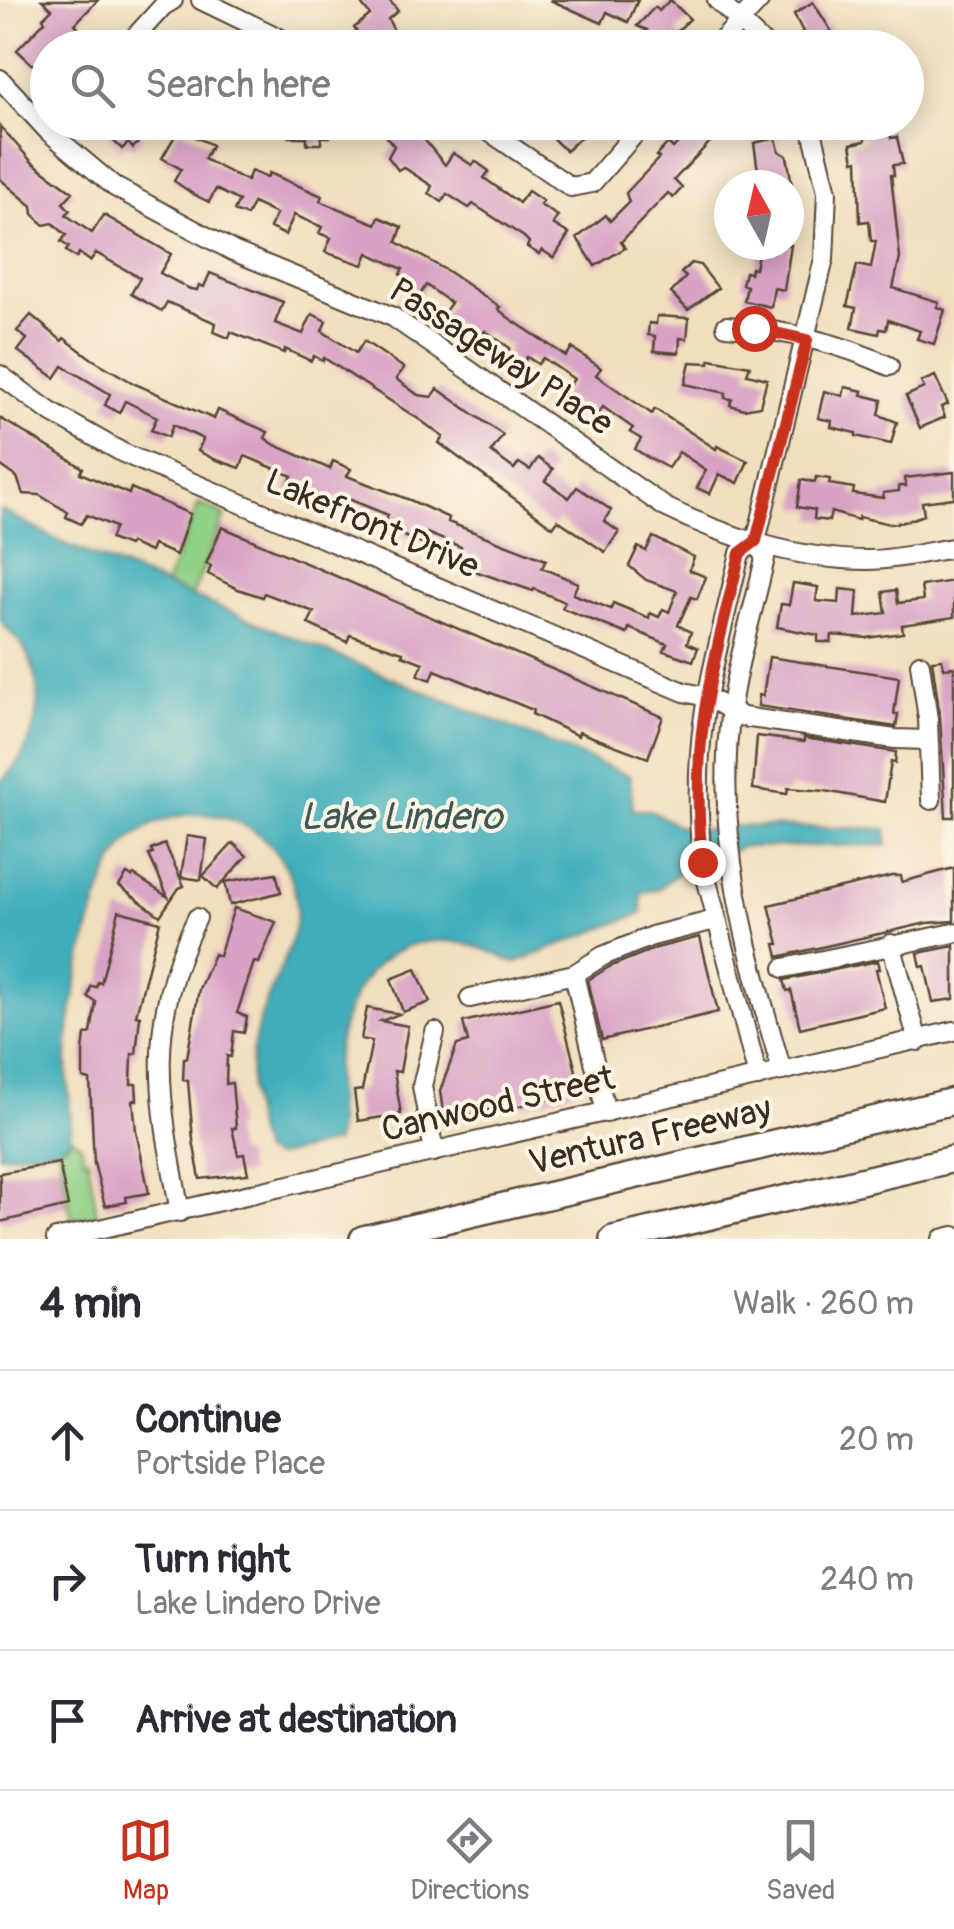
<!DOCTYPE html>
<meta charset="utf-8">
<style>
:root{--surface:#fff;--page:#f2f2f3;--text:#2b2b33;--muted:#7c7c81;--line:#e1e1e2;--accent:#c8321e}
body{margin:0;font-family:Pangolin,sans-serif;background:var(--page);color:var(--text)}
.compass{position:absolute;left:714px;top:170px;width:90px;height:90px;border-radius:50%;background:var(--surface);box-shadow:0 5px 25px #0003;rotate:352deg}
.stop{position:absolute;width:30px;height:30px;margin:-22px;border:8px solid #c8321e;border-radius:50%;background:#fff}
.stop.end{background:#c8321e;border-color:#fff;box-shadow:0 2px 10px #0008}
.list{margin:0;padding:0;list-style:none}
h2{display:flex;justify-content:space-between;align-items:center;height:130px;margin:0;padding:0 40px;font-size:42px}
h2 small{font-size:32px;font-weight:400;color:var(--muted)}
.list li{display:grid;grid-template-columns:65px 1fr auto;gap:30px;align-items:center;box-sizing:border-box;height:140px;padding:0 40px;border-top:2px solid var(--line)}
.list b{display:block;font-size:38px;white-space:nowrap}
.list p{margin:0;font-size:32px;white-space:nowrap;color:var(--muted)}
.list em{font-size:32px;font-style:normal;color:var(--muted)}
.icon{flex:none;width:55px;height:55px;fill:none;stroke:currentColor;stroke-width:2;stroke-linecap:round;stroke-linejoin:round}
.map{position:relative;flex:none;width:954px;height:1239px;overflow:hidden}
.search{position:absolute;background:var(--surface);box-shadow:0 5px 25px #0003;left:30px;right:30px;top:30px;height:110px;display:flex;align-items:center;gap:25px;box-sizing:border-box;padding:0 35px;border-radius:55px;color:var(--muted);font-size:38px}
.sheet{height:550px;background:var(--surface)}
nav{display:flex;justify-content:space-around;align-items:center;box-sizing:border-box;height:140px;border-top:2px solid var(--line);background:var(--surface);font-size:28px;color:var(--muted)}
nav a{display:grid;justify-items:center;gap:5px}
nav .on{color:var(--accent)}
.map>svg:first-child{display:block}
</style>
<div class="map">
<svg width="954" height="1239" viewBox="0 0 954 1239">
<rect width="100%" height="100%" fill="#fcf5e5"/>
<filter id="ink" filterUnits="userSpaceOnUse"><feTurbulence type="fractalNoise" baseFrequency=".01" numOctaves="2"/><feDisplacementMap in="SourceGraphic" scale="20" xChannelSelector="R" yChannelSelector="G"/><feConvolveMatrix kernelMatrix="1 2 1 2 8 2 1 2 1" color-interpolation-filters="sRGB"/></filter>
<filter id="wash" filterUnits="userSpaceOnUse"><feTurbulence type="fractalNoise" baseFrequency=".0048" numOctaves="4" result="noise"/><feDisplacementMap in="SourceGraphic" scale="40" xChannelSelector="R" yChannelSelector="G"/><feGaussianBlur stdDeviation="2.25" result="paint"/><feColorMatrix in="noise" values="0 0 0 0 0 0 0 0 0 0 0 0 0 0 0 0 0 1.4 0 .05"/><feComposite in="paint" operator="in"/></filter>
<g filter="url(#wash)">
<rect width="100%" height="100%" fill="#f1debd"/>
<g fill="#91d087" stroke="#667d52" stroke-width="2.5">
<path d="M199,504L225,515L192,596L165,585Z"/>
<path d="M71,1136L81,1145L84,1159L88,1158L97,1215L72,1220L58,1148L67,1144Z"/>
</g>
<path fill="#3fafbb" stroke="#3d6c6c" stroke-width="2.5" d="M0,509L63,543L630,776L633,810H649L688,831L738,826L887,829V845L740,847L720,859L691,862L657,890L641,892L642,913L514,963C419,910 349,955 336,1060C333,1081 341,1129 334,1143L274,1157L262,1152C250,1116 247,1076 255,1039C268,972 326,921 278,854C264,835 245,823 222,817C190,809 154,818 130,840C95,872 68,1008 67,1056C66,1084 73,1113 70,1140L58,1148L0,1155V782C36,750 50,692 24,648C18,638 4,629 0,618C0,604 0,529 0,509Z"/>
<g id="blocks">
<g fill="#d8a2c4">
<path d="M42,0H98L75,24L79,29L76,32L91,48H48V54L35,67L17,50L45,21L43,18L52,9Z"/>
<path d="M358,0H389L398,11L388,19L403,48H369L354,28L370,15Z"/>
<path d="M550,0H638L628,22L607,12L602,23Z"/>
<path d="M670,0L690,19L676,32L683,40L676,48H630L647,30L637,26L655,7L659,11Z"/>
<path d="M813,2L842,48H808L800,35L803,32L794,14Z"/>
<path d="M118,122H148L138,132L143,137L133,148L128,143L122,149L106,134Z"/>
<path d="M295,122H330V137H321V144H307V137H289Z"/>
<path d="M400,122H429L418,132L445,165L453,153L472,165L475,161L489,171L484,178L519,203L528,191L543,201L540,205L558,216L553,224L569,234L554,258L542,250L539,254L527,247L529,242L524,237L473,204L469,208L447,194L442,202L429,193L432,186L403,167L398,170L388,157L394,146L385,135Z"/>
<path d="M563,122H597L566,151L550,136Z"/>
<path d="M698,122H729L674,180L682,188L673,198L668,193L621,242L625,248L595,266L577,238L606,215L610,221L629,202L626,193L659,158L656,156L668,143L673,148Z"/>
<path d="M865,122H888L891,138L897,137L903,164L893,165L894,175H891L900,258L893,288L939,302L937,307L945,310L934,344L917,339L920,331L888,320L886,330L880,329L879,334L852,328L856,308L847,306L857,265L871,268L876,241H871L869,221L860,222L858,160L854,161L851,144L865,141Z"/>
<path d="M0,126L32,162L73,192L63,203L70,210L66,215L92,233L104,215L171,254L160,273L190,289L197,290L199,285L204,287L210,273L283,302L275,323L303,334L312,314L326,321L322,331L356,353L364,341L404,368L396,379L418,395L432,397L438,389L503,435L491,452L514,469L519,463L530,470L538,458L553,469L545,481L569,498L577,487L598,501L611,510L604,521L619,532L605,552L558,520L553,527L439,443L443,437L423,422L324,358L323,361L314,356L311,361L285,349L284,353L231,332L229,338L214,332L216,323L167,302L162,311L131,294L140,278L96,253L90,261L79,253L76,258L66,251L69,247L61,242L66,235L53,223L44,225L33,214L32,206L0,179Z"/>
<path d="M179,129L212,145L204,159L247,181L251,171L267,178L269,173L322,196L320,201L376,224L379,217L402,227L397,242L449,272L500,307L498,309L509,318L566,356L572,348L601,368L596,375L652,414L655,409L716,449L717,446L748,461L738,483L719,474L710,494L697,488L706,470L679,452L668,468L647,457L635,449L641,439L630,432L633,428L603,407L595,418L561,397L574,379L543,358L538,364L527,357L520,368L504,357L510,348L485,331L478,339L443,314L451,303L426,285L418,298L405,290L411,281L400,274L403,269L368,253L363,265L325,252L331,238L319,233L322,227L294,215L285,235L270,228L276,214L253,203L247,216L234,211L239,201L216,189L209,202L193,194L174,181L181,169L162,158Z"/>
<path d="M776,138L779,151L787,156L792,185H760L754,143Z"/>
<path d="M791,245L784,290L774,288L771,307L744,301L747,286L742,285L745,272L750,273L751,268H755L760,246Z"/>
<path d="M691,263L700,265L718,288L688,310L671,293L686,277L681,273Z"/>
<path d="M31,315L62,341L64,338L92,359L135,384L214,419L218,410L268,432L265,438L275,445L330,469L333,461L351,469L347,476L410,500L449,518L448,522L546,560L542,568L578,583L573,594L611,609L613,603L649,618L650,613L659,617L663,609L669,612L677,591L646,580L629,566L638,547L646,551L653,537L694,557L689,570L706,577L697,599L691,597L678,625L691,632L687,643L698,648L693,661L664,651L667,644L629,628L627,634L562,608L565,602L534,589L533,591L466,568L471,558L459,553L461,547L427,533L422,544L383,527L388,515L341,496L340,499L336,497L331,508L304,497L287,489L292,476L245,456L240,468L214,459L198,451L203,439L173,425L168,437L151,430L157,417L125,401L119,413L105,405L110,394L63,366L55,378L18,351L27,339L17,331Z"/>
<path d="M657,316L689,318L687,339L680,338L679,353L654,351L655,336L648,335L649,323L656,324Z"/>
<path d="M710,359L750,366L747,374L767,379L760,406L744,409L730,405L732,399L725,398L726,393L685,384L690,362L709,363Z"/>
<path d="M935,376L948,404L941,407L945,417L920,428L906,396L924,388L921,382Z"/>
<path d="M845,387L863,391L862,395L882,400L879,415L897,422L891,444L856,436V433L831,427L832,421L818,418L824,391L843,396Z"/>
<path d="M0,418L83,468L80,473L129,494L131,488L190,514L176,555L153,545L150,552L130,543L128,546L110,539L115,527L87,515L81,524L66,517L68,512L39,495L23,494L17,477L0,465Z"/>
<path d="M954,472V498L922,502L924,515L903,522L890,524L859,517L858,520L831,512L829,521L814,519L815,510L797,507L801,480L815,482L816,477L830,479L829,484L854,488L853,494L884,498L883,493L899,491V486H906L905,478Z"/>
<path d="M222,527L663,717L648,758L579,732L578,736L532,714L533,710L435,670L431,680L418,675L423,663L402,655L403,652L350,635L347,642L308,624L314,612L264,593L262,597L238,589L208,574L211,566L206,564Z"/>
<path d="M954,581V617L902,625L903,633L867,638L832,635L831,642H818V635L777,627L781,604L789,605L793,583L818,587L816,601L839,603L840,589L858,591L856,617L886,613L883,592L896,590L898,603L923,600L921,586Z"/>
<path d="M769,657L899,677L894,714H898L896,727L758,706L759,695L763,696Z"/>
<path d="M942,659L944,668L954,667V817H946L940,717L932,660Z"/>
<path d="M757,736L804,742V738L896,752L895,763L891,762L885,802L825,791L788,788L787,794L753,789Z"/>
<path d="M187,836L207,839L201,880L181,877Z"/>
<path d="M233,843L247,856L217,889L203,876Z"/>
<path d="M165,844L184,886L179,888L160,916L119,886L127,874L132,877L134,875L168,897L149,855L153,854L151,850Z"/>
<path d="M954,868V921L927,923L778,957L775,944H779L769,905L892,876H901L902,882Z"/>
<path d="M276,873L281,892L230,905L225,882Z"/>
<path d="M234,908L276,922L259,963L254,962L237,1013L247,1017L244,1033L234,1031L231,1057L227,1056L226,1084L232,1083L236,1128H232L238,1155L244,1154L248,1174L200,1179L193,1140L188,1081L183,1080L184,1058H187L199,989L214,954L219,956Z"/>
<path d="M119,911L160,922L136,1015L140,1016L136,1054H132L131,1084H136L137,1100H133L136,1131L149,1193L126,1197L127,1202L105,1206L94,1163L90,1080L83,1078V1051L85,1035L91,1033L96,1002L88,997L91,986L96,987L98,982L101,983Z"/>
<path d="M700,937L718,1012L602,1040L588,980L609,967L656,948Z"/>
<path d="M954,946V999L933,1002L925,966L921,967L918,953Z"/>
<path d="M878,961L880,969H876L885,1008L800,1028L791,990L787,991L784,980Z"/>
<path d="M416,969L430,1002L403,1012L391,979Z"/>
<path d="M558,1000L580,1087L550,1099L497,1111L496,1108L457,1120L456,1117L444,1120L440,1091L457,1045L468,1042L463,1022Z"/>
<path d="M367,1008L399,1014L381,1021L408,1026L400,1072L394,1071L401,1114L358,1121L354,1091L362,1090L372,1041L361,1039Z"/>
<path d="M59,1163L68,1206L0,1222V1173Z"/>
</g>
</g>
</g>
<g filter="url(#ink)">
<use href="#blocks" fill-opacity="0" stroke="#564536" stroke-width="2.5"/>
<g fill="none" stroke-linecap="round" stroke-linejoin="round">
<defs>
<g id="minor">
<path d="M201,0L300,48"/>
<path d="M717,0L768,48"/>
<path d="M125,48L163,6L173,0"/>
<path d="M715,48L760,0"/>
<path d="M0,79L48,131L115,187L233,251L393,317L665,507C725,537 800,560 868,560C897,560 926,552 954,548"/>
<path d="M475,122L571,187L592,183L645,122"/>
<path d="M726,326C779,329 841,343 889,366"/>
<path d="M0,375L49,411L123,453L684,692L707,697L743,717L895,739L927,740"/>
<path d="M756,541L765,558C754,610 736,663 730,716C715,844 747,950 782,1071"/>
<path d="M920,664L928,719L931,800"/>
<path d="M891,944L918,1041"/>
<path d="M784,968L954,933"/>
<path d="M574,974L606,1113"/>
<path d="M470,998L574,974L603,956L652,936L715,920"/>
<path d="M758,1077L702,862C697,809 697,751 707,698C716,650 729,601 740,553L756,541L824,259L827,192L810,122"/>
<path d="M434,1152L422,1086L435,1032"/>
<path d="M180,1212C159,1099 144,1026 197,918"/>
<path d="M56,1239L954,1031"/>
<path d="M942,1239L954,1236"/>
</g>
<g id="highway">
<path d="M363,1239L954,1101"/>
<path d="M613,1239L954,1159"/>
</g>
</defs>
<use href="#minor" stroke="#564536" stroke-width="22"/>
<use href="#highway" stroke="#564536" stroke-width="30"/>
<use href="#minor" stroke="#fff" stroke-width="18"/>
<use href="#highway" stroke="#fff" stroke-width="25"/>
</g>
</g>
<g fill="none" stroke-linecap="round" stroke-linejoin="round" filter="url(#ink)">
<path stroke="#c8321e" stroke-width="12" d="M702,862C697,809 697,751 707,698C716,649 729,601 740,553L756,541L807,340L754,328"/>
</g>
<g text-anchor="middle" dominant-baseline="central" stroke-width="8" stroke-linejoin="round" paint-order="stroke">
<g font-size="35" fill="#3b2a1e" stroke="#fcf5e5">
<text transform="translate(501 357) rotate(33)">Passageway Place</text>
<text transform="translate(372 524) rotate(23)">Lakefront Drive</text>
<text transform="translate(498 1104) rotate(-13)">Canwood Street</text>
<text transform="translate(650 1136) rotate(-13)">Ventura Freeway</text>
</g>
<g font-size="38" font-style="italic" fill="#3c5955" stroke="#fcf5e5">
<text x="401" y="817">Lake Lindero</text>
</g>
</g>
</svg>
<svg class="compass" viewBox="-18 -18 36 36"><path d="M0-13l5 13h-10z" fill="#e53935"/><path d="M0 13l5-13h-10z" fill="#7c7c81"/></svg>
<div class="stop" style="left:754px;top:328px"></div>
<div class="stop end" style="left:702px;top:862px"></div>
<div class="search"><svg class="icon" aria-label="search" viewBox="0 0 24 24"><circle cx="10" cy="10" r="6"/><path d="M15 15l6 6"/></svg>Search here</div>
</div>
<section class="sheet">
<h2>4 min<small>Walk · 260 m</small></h2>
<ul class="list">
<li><svg class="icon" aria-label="ahead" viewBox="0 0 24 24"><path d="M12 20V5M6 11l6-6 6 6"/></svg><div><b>Continue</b><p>Portside Place</p></div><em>20 m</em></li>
<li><svg class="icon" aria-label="right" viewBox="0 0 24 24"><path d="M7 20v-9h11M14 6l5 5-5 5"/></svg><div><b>Turn right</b><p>Lake Lindero Drive</p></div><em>240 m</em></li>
<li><svg class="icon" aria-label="arrive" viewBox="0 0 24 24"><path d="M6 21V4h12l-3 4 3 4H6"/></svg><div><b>Arrive at destination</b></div></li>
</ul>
</section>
<nav>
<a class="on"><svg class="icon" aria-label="map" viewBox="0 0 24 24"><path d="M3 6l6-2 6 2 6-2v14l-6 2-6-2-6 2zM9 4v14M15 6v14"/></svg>Map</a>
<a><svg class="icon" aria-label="directions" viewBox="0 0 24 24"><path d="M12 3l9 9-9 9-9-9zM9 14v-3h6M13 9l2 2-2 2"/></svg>Directions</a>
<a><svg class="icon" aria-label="saved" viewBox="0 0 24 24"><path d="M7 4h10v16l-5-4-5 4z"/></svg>Saved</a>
</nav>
